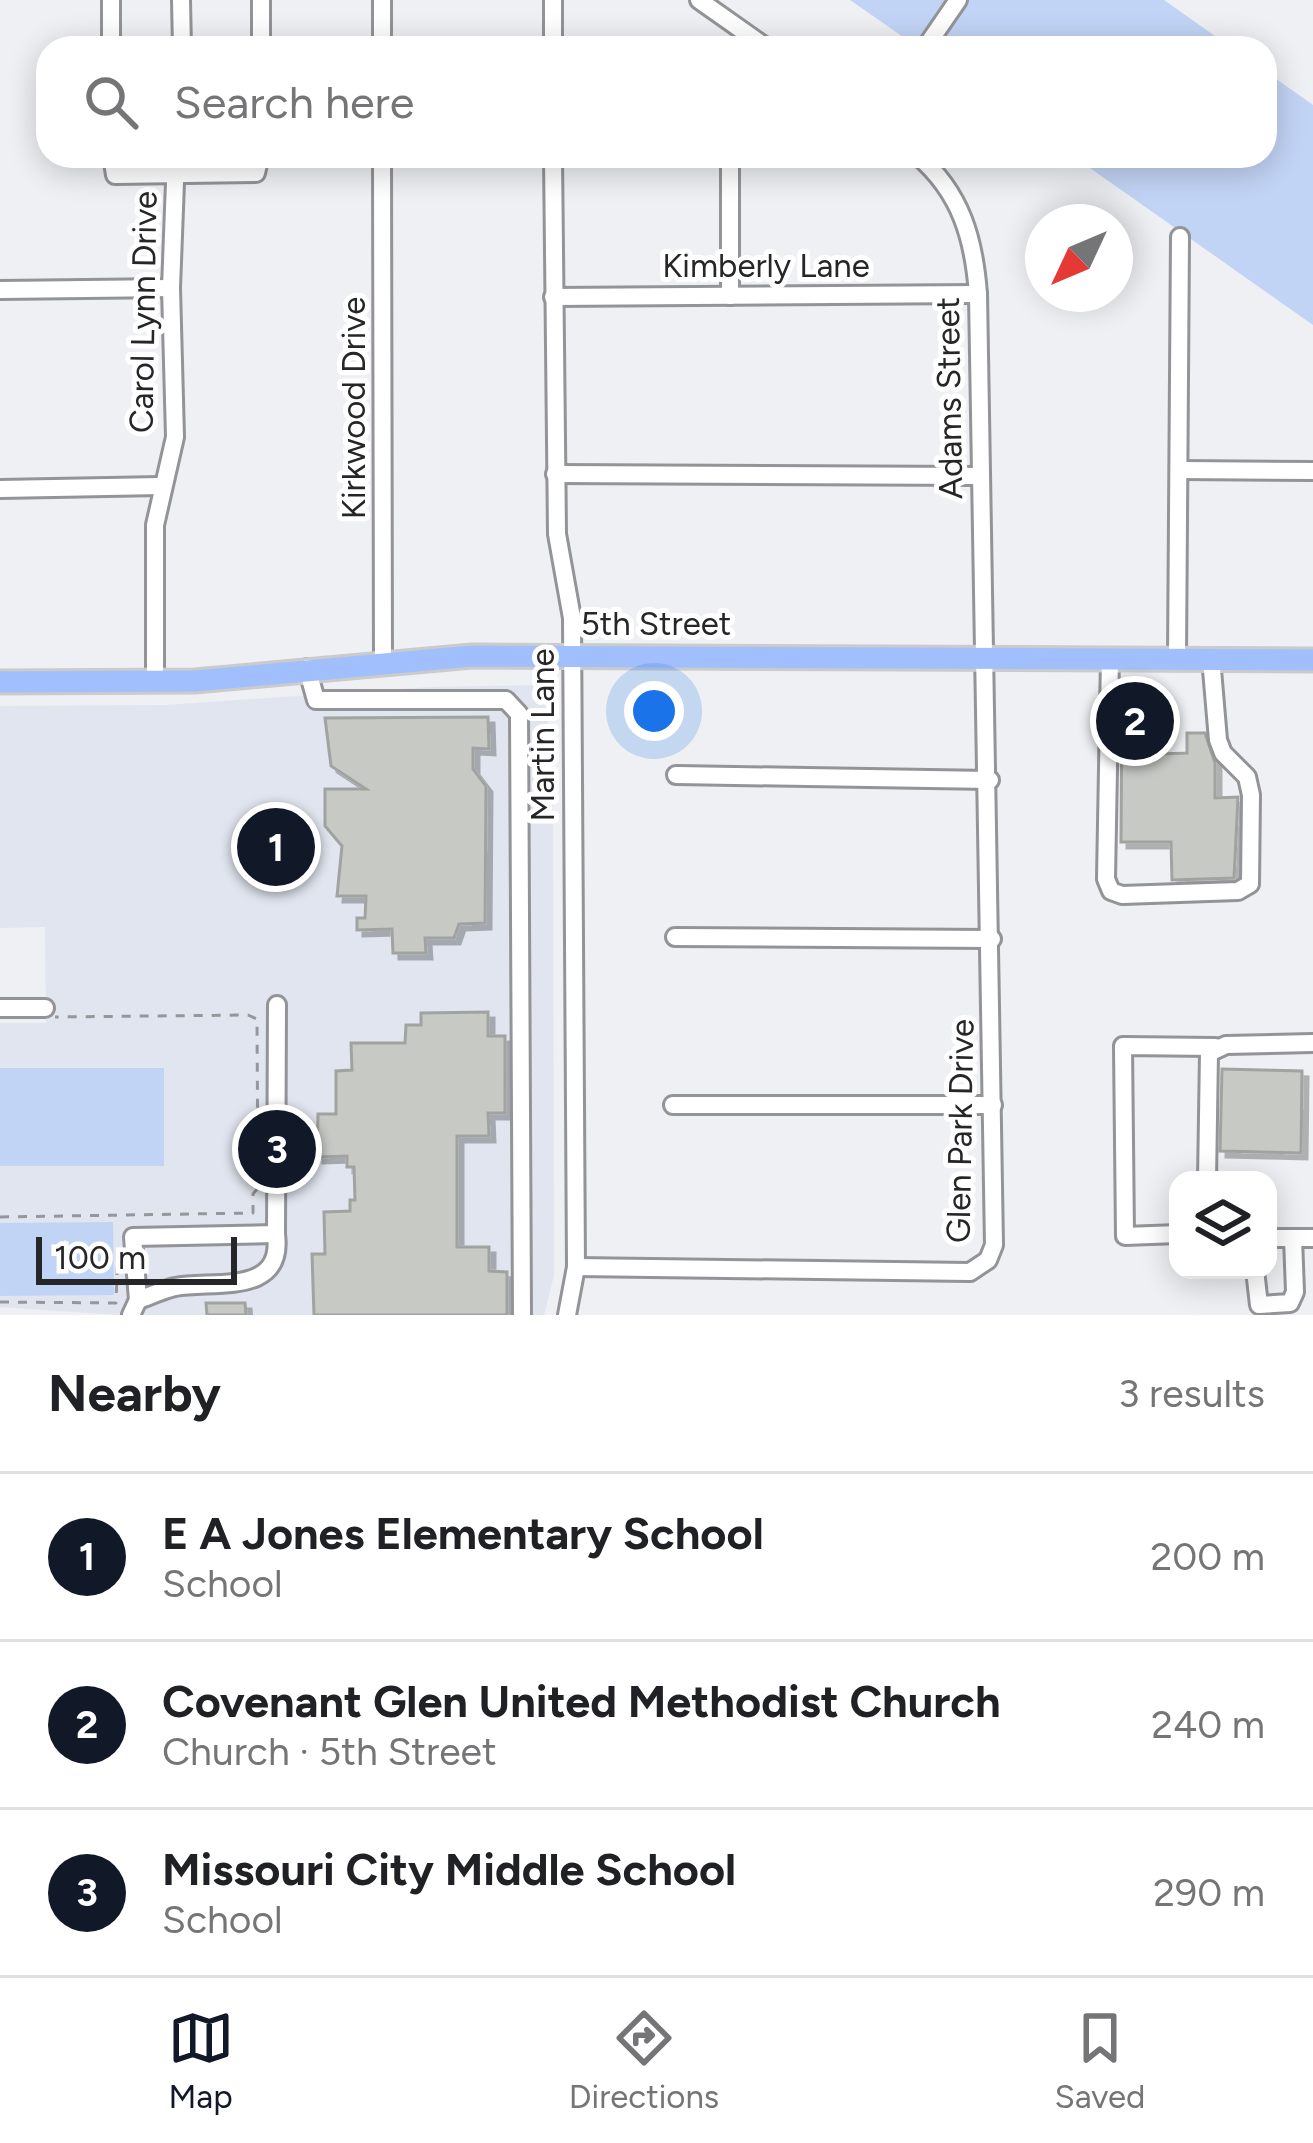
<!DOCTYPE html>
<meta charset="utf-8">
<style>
:root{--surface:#fff;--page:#f6f6f6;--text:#202124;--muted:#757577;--line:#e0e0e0;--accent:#111827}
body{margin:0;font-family:Figtree,sans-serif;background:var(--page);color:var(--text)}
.controls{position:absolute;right:36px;bottom:36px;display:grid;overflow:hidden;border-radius:24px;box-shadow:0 6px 30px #0003}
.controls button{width:108px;height:108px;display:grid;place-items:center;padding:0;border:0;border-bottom:3px solid var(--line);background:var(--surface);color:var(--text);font:60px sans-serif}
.compass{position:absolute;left:1025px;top:204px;width:108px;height:108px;border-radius:50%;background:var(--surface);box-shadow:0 6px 30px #0003;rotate:226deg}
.scale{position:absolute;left:36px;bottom:30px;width:201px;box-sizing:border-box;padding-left:12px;border:6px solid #262628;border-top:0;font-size:33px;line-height:42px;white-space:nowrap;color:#262628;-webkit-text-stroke:9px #fff;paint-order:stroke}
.you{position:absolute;left:654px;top:711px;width:42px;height:42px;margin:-30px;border:9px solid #fff;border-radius:50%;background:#1a73e8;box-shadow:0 0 0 18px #1a73e833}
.badge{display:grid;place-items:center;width:78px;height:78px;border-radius:50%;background:var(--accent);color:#fff;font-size:39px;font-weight:700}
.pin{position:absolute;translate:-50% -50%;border:6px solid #fff;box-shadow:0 3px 12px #0006}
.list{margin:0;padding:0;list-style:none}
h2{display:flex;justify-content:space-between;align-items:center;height:156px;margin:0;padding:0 48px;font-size:51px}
h2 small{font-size:39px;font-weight:400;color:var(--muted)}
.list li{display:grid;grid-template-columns:78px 1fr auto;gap:36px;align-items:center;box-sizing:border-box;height:168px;padding:0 48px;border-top:3px solid var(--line)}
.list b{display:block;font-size:45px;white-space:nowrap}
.list p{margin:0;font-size:39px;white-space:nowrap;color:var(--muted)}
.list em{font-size:39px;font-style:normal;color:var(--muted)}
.icon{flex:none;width:66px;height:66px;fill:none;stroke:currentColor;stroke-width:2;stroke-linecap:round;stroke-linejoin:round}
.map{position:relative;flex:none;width:1313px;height:1315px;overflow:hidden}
.search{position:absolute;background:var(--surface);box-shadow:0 6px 30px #0003;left:36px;right:36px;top:36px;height:132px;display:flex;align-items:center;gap:30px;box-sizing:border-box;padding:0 42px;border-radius:36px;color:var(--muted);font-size:45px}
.sheet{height:660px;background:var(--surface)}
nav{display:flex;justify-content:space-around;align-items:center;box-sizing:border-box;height:168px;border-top:3px solid var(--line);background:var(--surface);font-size:33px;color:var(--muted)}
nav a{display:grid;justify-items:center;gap:6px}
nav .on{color:var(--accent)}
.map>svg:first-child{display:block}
</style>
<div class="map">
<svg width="1313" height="1315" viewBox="0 0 1313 1315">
<defs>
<filter id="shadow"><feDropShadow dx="6" dy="6" stdDeviation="0" flood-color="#0004"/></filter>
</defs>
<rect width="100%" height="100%" fill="#eef0f3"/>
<path fill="#e0e5ef" d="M543,685L553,767L554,1275L544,1315H119L0,1307V1023H46L45,927L0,928V706L165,705L428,687Z"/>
<g fill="#c2d4f5">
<path d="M850,0H1164L1232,48H919Z"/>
<path d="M1265,71L1313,105V325L1073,156H1265Z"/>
<rect x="0" y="1068" width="164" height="98"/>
<path d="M113,1222L114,1295L0,1296V1223Z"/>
</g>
<g fill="#c7c9c5" stroke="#a1a3a0" stroke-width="3" filter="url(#shadow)">
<path d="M1158,687L1159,754L1187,753V733H1205L1215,763V798L1238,797L1234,878L1172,880L1171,842H1121L1122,688Z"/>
<path d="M488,717L489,749L473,748V769L486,786L485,923L459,924L454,938H425L426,953H393L392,929L357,930V918H365L366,896H337L342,846L325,826V789H366L331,766L325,718Z"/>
<path d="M488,1012V1036H505V1113H488L489,1136H457V1247H489V1271L507,1272V1315H314L312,1254H325L324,1212L350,1211V1200H355L354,1167H347V1156L317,1157L318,1114H336V1071L352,1070L351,1043H405L406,1025H421V1013Z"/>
<path d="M1222,1069L1302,1071L1301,1153L1220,1151Z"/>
<path d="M206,1303H245L246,1315H207Z"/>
</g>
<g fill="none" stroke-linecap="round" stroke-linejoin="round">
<defs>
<g id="minor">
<path d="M181,0L182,48"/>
<path d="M261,0V48"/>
<path d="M382,0V48"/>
<path d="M553,0V48"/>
<path d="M699,0L767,48"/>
<path d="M111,48V0"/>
<path d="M925,48L958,0"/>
<path d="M112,156L115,175L256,173L260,156"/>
<path d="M382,156L383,660"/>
<path d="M553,156L557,534L572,618L576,1267L567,1315"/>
<path d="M0,290L171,288"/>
<path d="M730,296V156"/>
<path d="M553,297L978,294"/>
<path d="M1181,470L1313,471"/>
<path d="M555,474L980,476"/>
<path d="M0,489L161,486"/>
<path d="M1110,658L1106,879L1111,891L1122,895L1238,891L1250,884L1251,795L1247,777L1223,753L1218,740L1211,658"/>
<path d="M1177,658L1180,237"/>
<path d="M307,668L316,700H506L519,714L522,1315"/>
<path d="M155,683V525L175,437L171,288L176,156"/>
<path d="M676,775L990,780"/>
<path d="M675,937L992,939"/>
<path d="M0,1008H45"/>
<path d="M673,1105H993"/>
<path d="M1207,1180L1209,1053L1226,1045L1313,1043"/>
<path d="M1178,1234L1125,1236L1123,1046L1215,1047"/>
<path d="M1268,1238H1313"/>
<path d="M576,1267L970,1272L988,1260L994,1245L978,294C974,239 961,193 918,156"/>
<path d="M1255,1270L1259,1305L1290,1303L1295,1292L1293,1238"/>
<path d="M138,1300C150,1296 162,1290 175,1287C216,1280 284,1296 276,1234"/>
<path d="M131,1315L138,1300L133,1237L276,1234L277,1005"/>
</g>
<path id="major" d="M0,682L195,681L472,656L1313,660"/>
</defs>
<use href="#minor" stroke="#929497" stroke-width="22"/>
<use href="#major" stroke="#cbcbcb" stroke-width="27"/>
<g stroke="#96979a" stroke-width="3" stroke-dasharray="9 9" stroke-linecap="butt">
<path d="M0,1217L253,1213V1194L258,1188L257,1019L248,1015L55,1017"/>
<path d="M0,1302L116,1303L118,1247"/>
</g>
<use href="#minor" stroke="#fff" stroke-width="16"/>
<use href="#major" stroke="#a1bffc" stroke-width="21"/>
</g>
<g text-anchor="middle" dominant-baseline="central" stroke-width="10" stroke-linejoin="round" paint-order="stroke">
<g font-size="33" fill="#262628" stroke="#fff">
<text x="766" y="265">Kimberly Lane</text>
<text transform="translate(143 312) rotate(-89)">Carol Lynn Drive</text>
<text transform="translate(949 398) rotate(-91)">Adams Street</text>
<text transform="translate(353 408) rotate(-90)">Kirkwood Drive</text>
<text x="656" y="623">5th Street</text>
<text transform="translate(542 735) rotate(-90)">Martin Lane</text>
<text transform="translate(960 1131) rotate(-89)">Glen Park Drive</text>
</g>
</g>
</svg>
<div class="controls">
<button><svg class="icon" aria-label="layers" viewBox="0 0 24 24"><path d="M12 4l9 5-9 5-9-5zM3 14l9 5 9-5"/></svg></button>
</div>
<svg class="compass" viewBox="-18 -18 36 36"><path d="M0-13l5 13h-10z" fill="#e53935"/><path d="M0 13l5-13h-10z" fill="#757577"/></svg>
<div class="scale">100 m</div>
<div class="you"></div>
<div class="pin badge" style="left:276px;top:847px">1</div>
<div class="pin badge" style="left:1135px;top:721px">2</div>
<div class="pin badge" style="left:277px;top:1149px">3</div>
<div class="search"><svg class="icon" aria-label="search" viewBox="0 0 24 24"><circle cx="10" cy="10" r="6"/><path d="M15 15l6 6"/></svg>Search here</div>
</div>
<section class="sheet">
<h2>Nearby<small>3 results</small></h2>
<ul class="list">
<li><span class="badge">1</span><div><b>E A Jones Elementary School</b><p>School</p></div><em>200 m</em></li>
<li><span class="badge">2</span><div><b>Covenant Glen United Methodist Church</b><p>Church · 5th Street</p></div><em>240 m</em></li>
<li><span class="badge">3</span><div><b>Missouri City Middle School</b><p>School</p></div><em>290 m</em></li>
</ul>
</section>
<nav>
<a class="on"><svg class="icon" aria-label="map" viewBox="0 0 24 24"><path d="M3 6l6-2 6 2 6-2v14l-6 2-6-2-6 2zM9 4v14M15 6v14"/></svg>Map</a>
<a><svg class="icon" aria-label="directions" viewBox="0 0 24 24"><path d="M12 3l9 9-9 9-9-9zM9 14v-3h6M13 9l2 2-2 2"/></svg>Directions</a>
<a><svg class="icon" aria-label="saved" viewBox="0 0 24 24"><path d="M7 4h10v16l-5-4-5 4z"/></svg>Saved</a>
</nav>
